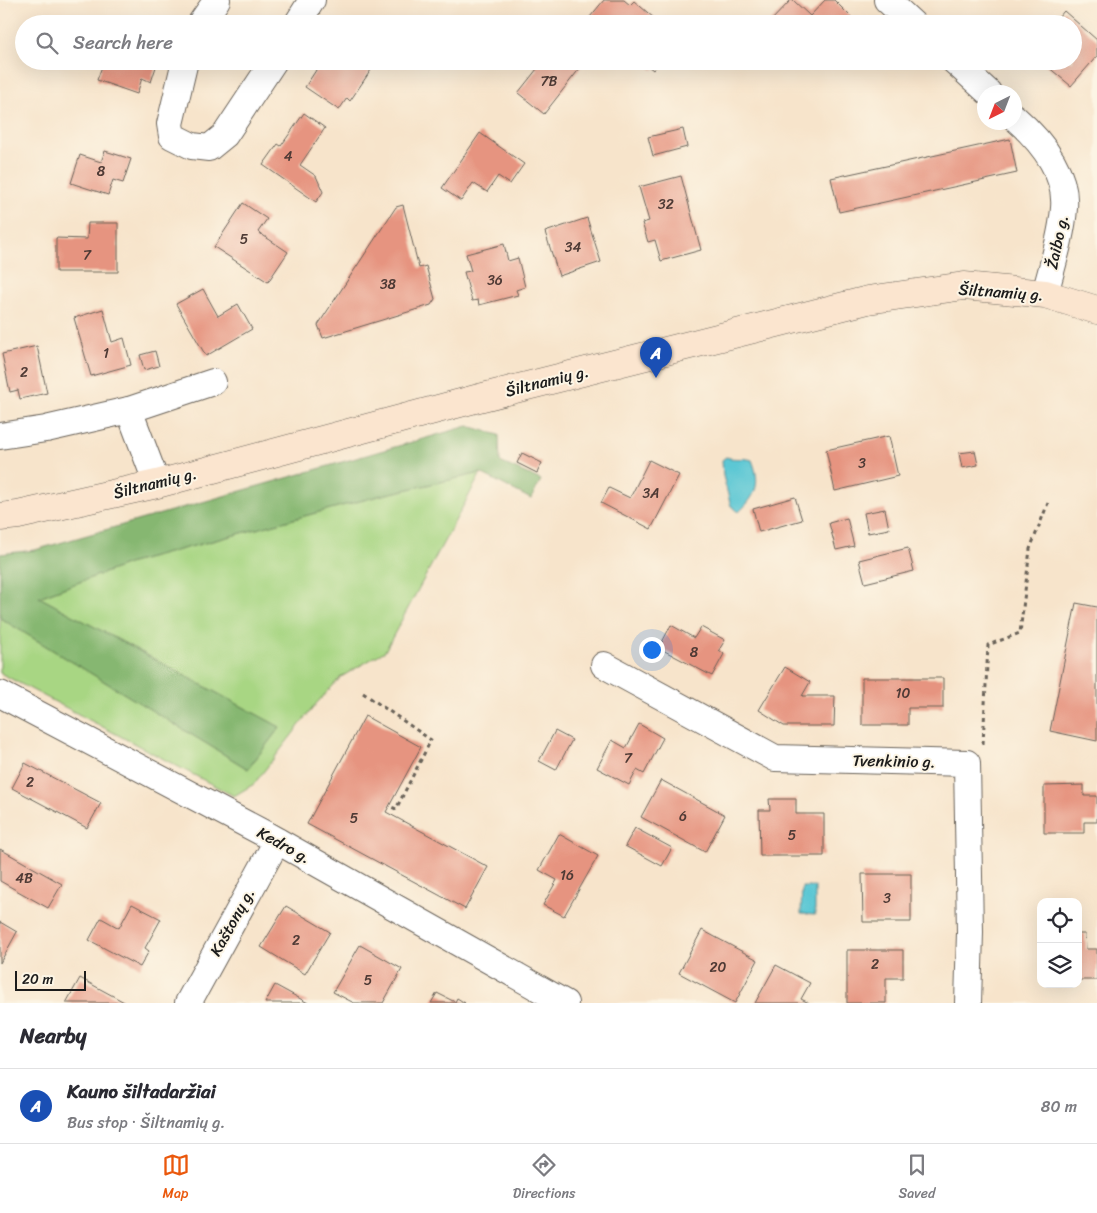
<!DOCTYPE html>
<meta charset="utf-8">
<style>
:root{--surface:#fff;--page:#f2f2f3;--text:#2b2b33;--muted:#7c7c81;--line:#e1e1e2;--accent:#ea580c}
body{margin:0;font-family:Sriracha,sans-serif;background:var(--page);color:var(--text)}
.controls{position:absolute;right:15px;bottom:15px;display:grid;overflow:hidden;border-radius:10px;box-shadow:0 5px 20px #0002}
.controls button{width:45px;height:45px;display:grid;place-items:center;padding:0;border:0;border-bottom:1px solid var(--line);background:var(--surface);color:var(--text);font:25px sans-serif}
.compass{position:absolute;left:977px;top:85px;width:45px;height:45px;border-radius:50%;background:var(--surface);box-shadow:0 5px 20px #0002;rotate:222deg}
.scale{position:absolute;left:15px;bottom:12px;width:71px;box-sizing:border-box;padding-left:5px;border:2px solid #1c1c1c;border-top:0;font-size:14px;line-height:18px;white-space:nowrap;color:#1c1c1c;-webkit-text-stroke:4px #fcf5e5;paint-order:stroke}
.you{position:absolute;left:651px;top:649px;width:18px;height:18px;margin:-12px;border:4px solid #fff;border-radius:50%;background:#1a73e8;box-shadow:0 0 0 8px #1a73e833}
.badge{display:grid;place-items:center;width:32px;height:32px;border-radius:50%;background:var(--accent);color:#fff;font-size:16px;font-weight:700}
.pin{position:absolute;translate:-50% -41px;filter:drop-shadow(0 1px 2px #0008)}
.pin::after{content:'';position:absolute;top:26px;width:18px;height:15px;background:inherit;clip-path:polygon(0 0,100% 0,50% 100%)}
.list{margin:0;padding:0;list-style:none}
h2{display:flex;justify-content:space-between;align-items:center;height:65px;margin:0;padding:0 20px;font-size:21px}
h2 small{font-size:16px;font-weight:400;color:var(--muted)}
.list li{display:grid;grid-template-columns:32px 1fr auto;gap:15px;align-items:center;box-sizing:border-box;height:75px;padding:0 20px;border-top:1px solid var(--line)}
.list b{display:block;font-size:19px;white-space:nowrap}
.list p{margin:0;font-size:16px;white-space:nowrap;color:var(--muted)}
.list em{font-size:16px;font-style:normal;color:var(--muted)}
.icon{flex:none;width:28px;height:28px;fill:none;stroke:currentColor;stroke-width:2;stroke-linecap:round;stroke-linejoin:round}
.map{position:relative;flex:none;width:1097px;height:1003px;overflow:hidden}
.search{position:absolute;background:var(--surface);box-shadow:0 5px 20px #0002;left:15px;right:15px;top:15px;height:55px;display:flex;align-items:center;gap:12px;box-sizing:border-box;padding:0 18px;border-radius:28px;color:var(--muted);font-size:19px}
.sheet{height:140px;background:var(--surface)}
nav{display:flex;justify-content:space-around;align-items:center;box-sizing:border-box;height:70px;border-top:1px solid var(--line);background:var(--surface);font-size:14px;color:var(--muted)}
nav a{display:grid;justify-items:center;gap:2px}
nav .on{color:var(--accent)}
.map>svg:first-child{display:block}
</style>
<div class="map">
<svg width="1097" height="1003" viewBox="0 0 1097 1003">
<rect width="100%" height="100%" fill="#fcf5e5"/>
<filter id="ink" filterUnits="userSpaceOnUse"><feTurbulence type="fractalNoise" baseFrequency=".02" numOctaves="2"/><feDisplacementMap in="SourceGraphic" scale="10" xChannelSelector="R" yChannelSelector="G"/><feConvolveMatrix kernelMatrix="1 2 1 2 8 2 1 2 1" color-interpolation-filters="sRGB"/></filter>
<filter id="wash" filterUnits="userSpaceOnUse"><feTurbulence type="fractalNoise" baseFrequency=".0096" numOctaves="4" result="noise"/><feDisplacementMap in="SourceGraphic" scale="20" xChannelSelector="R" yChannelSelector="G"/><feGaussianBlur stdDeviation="1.12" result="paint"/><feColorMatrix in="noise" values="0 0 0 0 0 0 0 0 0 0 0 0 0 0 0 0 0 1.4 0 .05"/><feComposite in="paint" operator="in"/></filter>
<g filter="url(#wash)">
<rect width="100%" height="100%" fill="#f7e4cb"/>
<path fill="#a8d683" stroke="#627950" d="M481,473L385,651L341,677L316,704L254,784L234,796L0,673V618L248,769L280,727L39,597L131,563L382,495Z"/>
<path fill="#86b771" stroke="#516a46" d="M468,426L499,435L500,462L541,480L531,499L481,473L382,495L131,563L39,597L280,727L248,769L0,618V554L35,550Z"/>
<g fill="#5bc7d4" stroke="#3c7278">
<path d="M726,457C735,460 743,457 752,460C761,483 757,495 739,512L731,506L723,476L722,460Z"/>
<path d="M802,887H815V915L801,914Z"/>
</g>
<g id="blocks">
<g fill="#e69480">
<path d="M604,0H624L630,5L634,1L661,24H598L590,17Z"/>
<path d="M791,0H793L810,16L825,0H834L852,18L846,24H768Z"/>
<path d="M1064,11L1097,40V56L1071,86L1041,61H1073V24H1053Z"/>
<path d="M104,61H127L133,63L134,61H158L151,82L142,78L137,94L97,80Z"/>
<path d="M322,61H371L375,64L350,101L347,98L339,110L305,87Z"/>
<path d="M527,61H582L584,63L544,114L518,93L537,69Z"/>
<path d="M642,61H661L653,70Z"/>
<path d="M304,113L325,128L300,165L316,176L323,192L316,202L263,165L278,144L281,146Z"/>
<path d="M683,129L687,147L653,156L648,137Z"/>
<path d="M480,133L524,164L510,184L498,176L487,192L473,183L461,201L442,188Z"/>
<path d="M1010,139L1017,173L839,212L831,178Z"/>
<path d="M105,151L131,159L123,183L113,180L108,195L71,183L80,155L101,162Z"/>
<path d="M681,176L701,250L661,261L655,240L648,242L642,223L649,221L639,187Z"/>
<path d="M243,203L267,219L258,232L288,252L268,282L214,247Z"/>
<path d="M403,205L419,268L426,266L435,299L431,305L323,338L318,325L396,207Z"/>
<path d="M587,218L601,262L559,276L545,232Z"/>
<path d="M88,223H118V272H56V238L87,239Z"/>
<path d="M504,244L508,261L518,258L525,287L516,290L518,295L479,305L478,300L472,301L464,272L471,271L466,254Z"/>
<path d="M203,289L218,316L238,304L252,329L206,356L176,304Z"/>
<path d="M103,309L112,342L124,338L131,365L91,376L74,318Z"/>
<path d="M37,346L47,393L20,399L18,390L10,392L2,354Z"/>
<path d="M155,351L159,366L144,370L140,355Z"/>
<path d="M889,436L898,476L835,491L826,450Z"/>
<path d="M975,451L978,465L962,468L959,453Z"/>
<path d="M522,453L542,463L537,473L517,463Z"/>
<path d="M649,460L679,475L651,529L601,503L609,488L630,498Z"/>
<path d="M795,497L802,520L759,532L753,509Z"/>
<path d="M885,509L889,529L868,533L864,513Z"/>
<path d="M847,518L854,546L836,550L829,523Z"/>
<path d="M908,548L914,571L865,583L859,560Z"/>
<path d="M1076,603L1097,607V741L1050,731Z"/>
<path d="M671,625L694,638L701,627L725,640L719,650L724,654L712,676L659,648Z"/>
<path d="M785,667L810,682L802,696H835L834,726H784L759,710Z"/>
<path d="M862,678H943V708H908V725H862Z"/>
<path d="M365,716L421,747L386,812L488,867L465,909L307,824Z"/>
<path d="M639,724L663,738L644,774L637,770L629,785L597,768L612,740L626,748Z"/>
<path d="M555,731L572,740L556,770L539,761Z"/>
<path d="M25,763L101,803L87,828L12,788Z"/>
<path d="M661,780L725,815L705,852L641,817Z"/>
<path d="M1084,785V796H1097V822H1084V833H1044V786Z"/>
<path d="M769,799H796V814H824V856H760L759,810H770Z"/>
<path d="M635,828L672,848L662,866L625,846Z"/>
<path d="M559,834L598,856L564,916L543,905L557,880L539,870Z"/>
<path d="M0,849L62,884L48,908L0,881Z"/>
<path d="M862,874H911V922H863Z"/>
<path d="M132,904L161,919L145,948L149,951L140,967L89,940L101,918L119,928Z"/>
<path d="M286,906L330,932L305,974L261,947Z"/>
<path d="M0,922L17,932L0,963Z"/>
<path d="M702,930L758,960L735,1003L679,973Z"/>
<path d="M1078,934H1085L1086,949H1097V980H1078Z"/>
<path d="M360,945L402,969L383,1003H354L333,992Z"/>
<path d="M847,950H903V978H886V1003H847Z"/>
<path d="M776,965L810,983L801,999L809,1003H755Z"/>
<path d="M80,978L126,1003H66Z"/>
<path d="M275,985L308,1003H265Z"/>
<path d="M437,993L455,1002L457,998L465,1003H431Z"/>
</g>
</g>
</g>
<g filter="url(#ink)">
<use href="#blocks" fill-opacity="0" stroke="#696259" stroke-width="1"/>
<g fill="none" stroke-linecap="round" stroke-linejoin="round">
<defs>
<g id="minor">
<path d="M887,0L913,24"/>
<path d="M200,24L217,0"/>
<path d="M297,24L312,0"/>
<path d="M185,61L170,124L172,136L192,146L209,148L225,135L274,61"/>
<path d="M954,61L988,92"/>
<path d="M1014,117C1039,139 1067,172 1064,208C1062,237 1052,266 1045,294"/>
<path d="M129,410L157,484"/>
<path d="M0,436L46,429L129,410L213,382"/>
<path d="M604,665L775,758L967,763L970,932L968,1003"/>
<path d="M0,694L265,834L565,1003"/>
<path d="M188,1003L277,841"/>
</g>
<path id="secondary" d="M0,517L18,515L157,484L479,398L868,300L964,286L1045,294L1097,310"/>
</defs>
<use href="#minor" stroke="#696259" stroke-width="28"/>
<use href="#secondary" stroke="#696259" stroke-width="29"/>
<g stroke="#696259" stroke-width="3" stroke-dasharray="4 4" stroke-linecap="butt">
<path d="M363,693L431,740L396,809L389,806"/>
<path d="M983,744L988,645L1020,633L1030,549L1048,503"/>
</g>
<use href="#minor" stroke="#fff" stroke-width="26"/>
<use href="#secondary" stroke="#fbe5cf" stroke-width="28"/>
</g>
</g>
<g text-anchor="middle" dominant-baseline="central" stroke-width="4" stroke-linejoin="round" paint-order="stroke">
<g font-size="14" fill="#4e3a35">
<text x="549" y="81">7B</text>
<text x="288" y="156">4</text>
<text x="101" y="171">8</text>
<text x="666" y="204">32</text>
<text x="244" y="239">5</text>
<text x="573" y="247">34</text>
<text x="87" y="255">7</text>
<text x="495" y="280">36</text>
<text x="388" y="284">38</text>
<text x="106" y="353">1</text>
<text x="24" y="372">2</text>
<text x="862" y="463">3</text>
<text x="651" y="493">3A</text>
<text x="694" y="652">8</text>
<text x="903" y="693">10</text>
<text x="628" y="758">7</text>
<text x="30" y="782">2</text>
<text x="683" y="816">6</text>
<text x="354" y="818">5</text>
<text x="792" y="835">5</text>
<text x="567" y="875">16</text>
<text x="24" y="878">4B</text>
<text x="887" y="898">3</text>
<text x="296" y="940">2</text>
<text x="875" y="964">2</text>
<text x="718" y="967">20</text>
<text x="368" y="980">5</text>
</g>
<g font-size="16" fill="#1c1c1c" stroke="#fcf5e5">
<text transform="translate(1057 242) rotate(-78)">Žaibo g.</text>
<text transform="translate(1001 292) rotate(4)">Šiltnamių g.</text>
<text transform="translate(547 381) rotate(-14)">Šiltnamių g.</text>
<text transform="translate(155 483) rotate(-14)">Šiltnamių g.</text>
<text transform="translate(894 761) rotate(1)">Tvenkinio g.</text>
<text transform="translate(284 845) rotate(29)">Kedro g.</text>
<text transform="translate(232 922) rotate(-61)">Kaštonų g.</text>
</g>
</g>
</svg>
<div class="controls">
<button><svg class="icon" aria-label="locate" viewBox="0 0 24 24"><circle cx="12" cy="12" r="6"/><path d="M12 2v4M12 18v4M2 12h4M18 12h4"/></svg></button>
<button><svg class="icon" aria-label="layers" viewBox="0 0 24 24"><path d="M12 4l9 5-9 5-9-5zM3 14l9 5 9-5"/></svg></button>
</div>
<svg class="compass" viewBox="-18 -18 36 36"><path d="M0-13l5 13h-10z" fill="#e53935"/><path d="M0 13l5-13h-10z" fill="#7c7c81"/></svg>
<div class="scale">20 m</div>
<div class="you"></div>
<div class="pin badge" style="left:656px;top:378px;background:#1a4fb4">A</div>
<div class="search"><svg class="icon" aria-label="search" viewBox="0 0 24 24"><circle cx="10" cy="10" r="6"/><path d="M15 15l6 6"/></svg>Search here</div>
</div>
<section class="sheet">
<h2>Nearby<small></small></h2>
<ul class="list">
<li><span class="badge" style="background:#1a4fb4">A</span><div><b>Kauno šiltadaržiai</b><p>Bus stop · Šiltnamių g.</p></div><em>80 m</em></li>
</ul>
</section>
<nav>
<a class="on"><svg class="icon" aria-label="map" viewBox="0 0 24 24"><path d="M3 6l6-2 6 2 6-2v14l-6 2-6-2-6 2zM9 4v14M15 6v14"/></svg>Map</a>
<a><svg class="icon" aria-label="directions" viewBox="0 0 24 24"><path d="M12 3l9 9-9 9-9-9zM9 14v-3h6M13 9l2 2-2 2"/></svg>Directions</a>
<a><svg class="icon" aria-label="saved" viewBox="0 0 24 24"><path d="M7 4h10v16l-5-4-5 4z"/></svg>Saved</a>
</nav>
